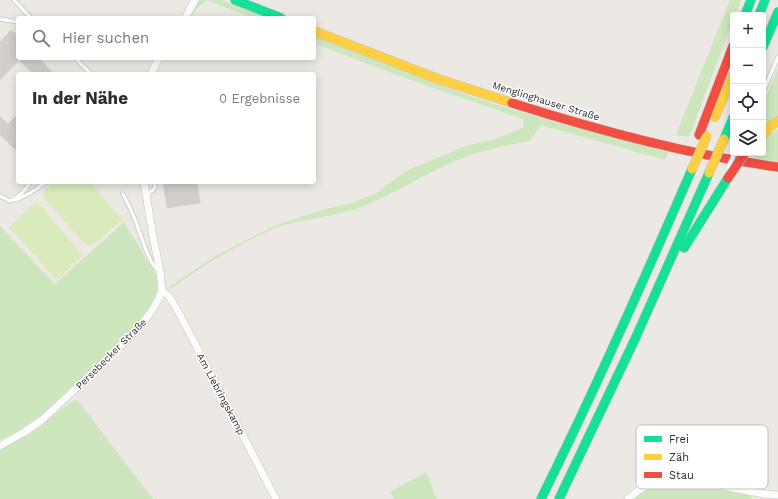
<!DOCTYPE html>
<html lang="de">
<meta charset="utf-8">
<style>
:root{--surface:#fff;--page:#f7f7f7;--text:#2b2b33;--muted:#7c7c81;--line:#e1e1e2}
body{margin:0;font-family:"Work Sans",sans-serif;background:var(--page);color:var(--text)}
.controls{position:absolute;right:12px;top:12px;display:grid;overflow:hidden;border-radius:4px;box-shadow:0 2px 10px #0003}
.controls button{width:36px;height:36px;display:grid;place-items:center;padding:0;border:0;border-bottom:1px solid var(--line);background:var(--surface);color:var(--text);font:20px sans-serif}
.list{margin:0;padding:0;list-style:none}
h2{display:flex;justify-content:space-between;align-items:center;height:52px;margin:0;padding:0 16px;font-size:17px}
h2 small{font-size:13px;font-weight:400;color:var(--muted)}
.icon{flex:none;width:22px;height:22px;fill:none;stroke:currentColor;stroke-width:2;stroke-linecap:round;stroke-linejoin:round}
.map{position:relative;flex:none;width:778px;height:499px;overflow:hidden}
.search{position:absolute;background:var(--surface);box-shadow:0 2px 10px #0003;left:16px;top:16px;width:300px;height:44px;display:flex;align-items:center;gap:10px;box-sizing:border-box;padding:0 14px;border-radius:4px;color:var(--muted);font-size:15px}
.panel{position:absolute;background:var(--surface);box-shadow:0 2px 10px #0003;left:16px;top:72px;width:300px;height:112px;border-radius:4px}
.map>svg:first-child{display:block}
</style>
<div class="map">
<svg width="778" height="499" viewBox="0 0 778 499">
<rect width="100%" height="100%" fill="#ece8e4"/>
<g fill="#cee6be">
<path d="M200,0H221L267,18H252L207,0L196,9L190,18H187L197,3Z"/>
<path d="M730,0H741L735,15H733V20L689,137L676,135Z"/>
<path d="M314,36C368,57 421,79 476,98C539,119 604,134 669,152L665,160L541,125L530,141C509,145 488,149 468,156C432,169 400,191 364,206C336,217 306,218 278,227C265,232 252,239 240,245C232,250 223,254 216,259C200,268 185,279 170,289L169,286L173,284L214,257L254,236L277,225L303,216L326,209L352,203L375,194L395,179L406,171L466,146L498,138L524,127L523,119C453,95 383,71 314,43Z"/>
<path d="M778,68V117L763,130V103Z"/>
<path d="M778,129V162H768L751,156L753,153H763V141L766,137Z"/>
<path d="M124,222L158,278L157,290L152,305L137,325L40,416L13,434L0,440V226L55,284Z"/>
<path d="M76,399L85,410L153,499H0V449L30,434L52,416Z"/>
<path d="M426,472L437,499H394L390,492Z"/>
<path d="M669,484H692L749,495L753,499H635L649,488Z"/>
</g>
<g fill="#d9eabb">
<path d="M53,182H90L122,220L94,244L88,245L83,242L44,198C43,190 47,187 53,182Z"/>
<path d="M35,204H39L83,256L59,278L56,279L9,228L31,206Z"/>
</g>
<g fill="#d1cecb" stroke="#d7d4d0">
<path d="M11,30L18,36V58H39L54,74H33L18,59V61L0,80V42Z"/>
<path d="M18,114V152L0,135V116L8,124Z"/>
<path d="M163,182H197L200,203L167,208Z"/>
</g>
<g fill="none" stroke-linecap="round" stroke-linejoin="round">
<defs>
<g id="lane">
<path d="M14,0L31,18"/>
<path d="M0,19L18,22"/>
<path d="M75,58L91,74"/>
<path d="M763,92L778,57"/>
<path d="M123,194C127,202 132,211 135,220C140,231 149,266 159,271"/>
<path d="M146,195L153,190L155,187L154,182"/>
<path d="M0,196L10,201C18,198 26,190 30,182"/>
<path d="M15,200C27,196 36,190 45,182"/>
</g>
<g id="street">
<path d="M185,18L195,0"/>
<path d="M151,74L159,58"/>
<path d="M162,291L169,296L180,315L276,499"/>
<path d="M0,446L26,431L42,420L70,394L136,331L151,312L158,300L162,291L160,271L153,237L144,182"/>
<path d="M628,499C634,494 639,489 646,486C685,467 737,495 778,495"/>
</g>
<g id="fast">
<path d="M235,0L281,18"/>
<path d="M745,15L751,0"/>
<path d="M759,15L765,0"/>
<path d="M763,47L778,12"/>
<path d="M724,139L733,118"/>
<path d="M684,248L728,178"/>
<path d="M541,499C595,390 644,280 692,169"/>
<path d="M559,499L636,337L709,173"/>
</g>
<g id="slow">
<path d="M314,31L438,79L512,103"/>
<path d="M715,117L733,75"/>
<path d="M763,134L772,125L778,121"/>
</g>
<g id="jam">
<path d="M512,103C597,130 689,155 778,167"/>
<path d="M699,135L733,46"/>
</g>
</defs>
<use href="#lane" stroke="#c5c4c5" stroke-width="5"/>
<use href="#street" stroke="#c5c4c5" stroke-width="8"/>
<use href="#fast" stroke="#c5c4c5" stroke-width="10"/>
<use href="#slow" stroke="#c5c4c5" stroke-width="10"/>
<use href="#jam" stroke="#c5c4c5" stroke-width="10"/>
<use href="#lane" stroke="#fcfcfb" stroke-width="3.5"/>
<use href="#street" stroke="#fcfcfb" stroke-width="7"/>
<use href="#fast" stroke="#16e098" stroke-width="9"/>
<use href="#slow" stroke="#ffcf43" stroke-width="9"/>
<use href="#jam" stroke="#f24e42" stroke-width="9"/>
<defs>
<path id="lane-bridge" d="M728,167L735,153"/>
<g id="slow-bridge">
<path d="M692,169L707,136"/>
<path d="M709,173L724,139"/>
</g>
<path id="jam-bridge" d="M728,178L745,153"/>
</defs>
<use href="#lane-bridge" stroke="#c5c4c5" stroke-width="5" stroke-linecap="butt"/>
<use href="#slow-bridge" stroke="#c6c5c4" stroke-width="10" stroke-linecap="butt"/>
<use href="#jam-bridge" stroke="#c6c5c4" stroke-width="10" stroke-linecap="butt"/>
<use href="#lane-bridge" stroke="#fcfcfb" stroke-width="3.5"/>
<use href="#slow-bridge" stroke="#ffcf43" stroke-width="9"/>
<use href="#jam-bridge" stroke="#f24e42" stroke-width="9"/>
</g>
<g text-anchor="middle" dominant-baseline="central" stroke-width="3" stroke-linejoin="round" paint-order="stroke">
<g font-size="10" fill="#2e2e2e" stroke="#fff">
<text transform="translate(546 101) rotate(17)">Menglinghauser Straße</text>
<text transform="translate(111 354) rotate(-45)">Persebecker Straße</text>
<text transform="translate(221 394) rotate(62)">Am Liebringskamp</text>
</g>
</g>
<rect x="636" y="425" width="132" height="64" rx="6" fill="#fff" stroke="#c0c0c0" stroke-width="1"/>
<rect x="644" y="436" width="18" height="6" fill="#16e098"/>
<rect x="644" y="454" width="18" height="6" fill="#ffcf43"/>
<rect x="644" y="472" width="18" height="6" fill="#f24e42"/>
<g font-size="11" fill="#2e2e2e">
<text x="669" y="443">Frei</text>
<text x="669" y="461">Zäh</text>
<text x="669" y="479">Stau</text>
</g>
</svg>
<div class="controls">
<button>+</button>
<button>−</button>
<button><svg class="icon" aria-label="locate" viewBox="0 0 24 24"><circle cx="12" cy="12" r="6"/><path d="M12 2v4M12 18v4M2 12h4M18 12h4"/></svg></button>
<button><svg class="icon" aria-label="layers" viewBox="0 0 24 24"><path d="M12 4l9 5-9 5-9-5zM3 14l9 5 9-5"/></svg></button>
</div>
<div class="search"><svg class="icon" aria-label="search" viewBox="0 0 24 24"><circle cx="10" cy="10" r="6"/><path d="M15 15l6 6"/></svg>Hier suchen</div>
<section class="panel">
<h2>In der Nähe<small>0 Ergebnisse</small></h2>
<ul class="list">
</ul>
</section>
</div>
